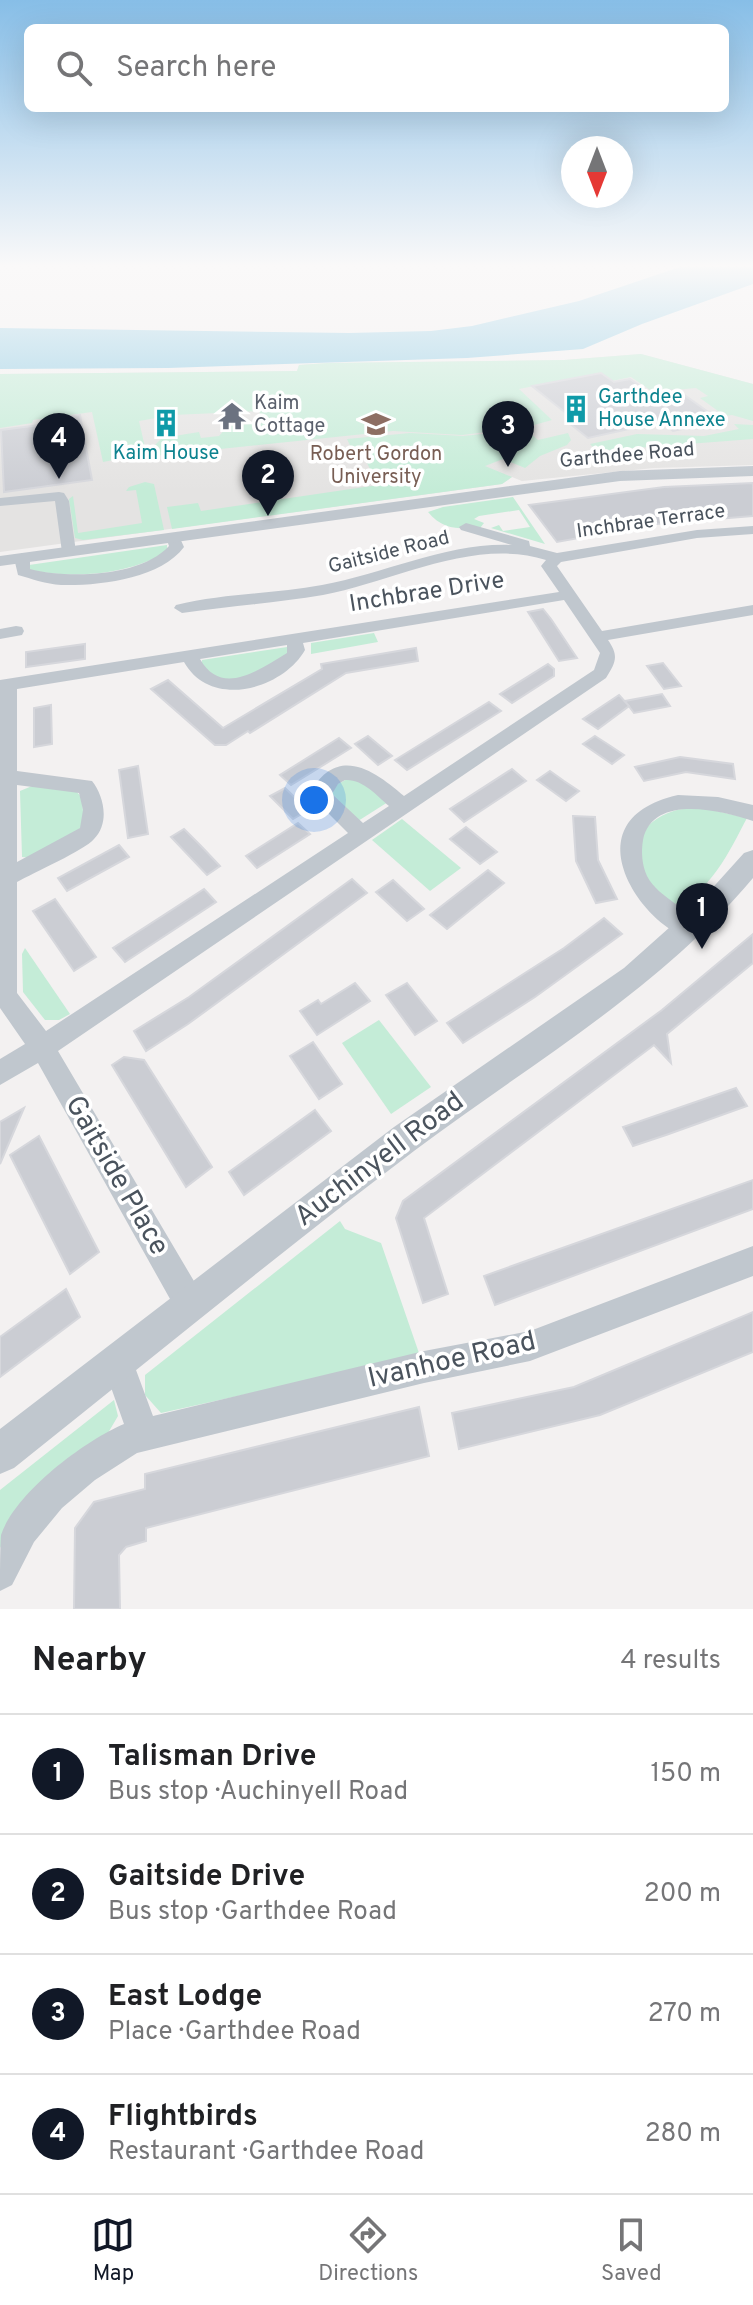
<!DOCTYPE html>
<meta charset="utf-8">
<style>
:root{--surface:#fff;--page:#f6f6f6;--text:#202124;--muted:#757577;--line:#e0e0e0;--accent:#111827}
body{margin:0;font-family:Overpass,sans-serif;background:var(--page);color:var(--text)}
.compass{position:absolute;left:561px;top:136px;width:72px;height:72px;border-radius:50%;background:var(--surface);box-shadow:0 8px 32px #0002;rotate:180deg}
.you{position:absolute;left:314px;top:800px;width:28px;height:28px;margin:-20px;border:6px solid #fff;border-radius:50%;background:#1a73e8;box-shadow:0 0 0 12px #1a73e833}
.badge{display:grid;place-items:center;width:52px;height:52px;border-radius:50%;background:var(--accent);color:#fff;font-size:26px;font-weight:700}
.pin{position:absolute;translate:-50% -66px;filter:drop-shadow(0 2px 4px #0008)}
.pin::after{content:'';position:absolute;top:42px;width:28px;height:24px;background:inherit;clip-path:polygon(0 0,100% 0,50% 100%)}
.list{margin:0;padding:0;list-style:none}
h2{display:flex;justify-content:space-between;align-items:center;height:104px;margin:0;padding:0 32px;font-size:34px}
h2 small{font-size:26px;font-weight:400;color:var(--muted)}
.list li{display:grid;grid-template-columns:52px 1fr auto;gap:24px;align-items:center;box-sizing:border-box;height:120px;padding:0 32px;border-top:2px solid var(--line)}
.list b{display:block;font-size:30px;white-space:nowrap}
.list p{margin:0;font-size:26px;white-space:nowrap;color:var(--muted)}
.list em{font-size:26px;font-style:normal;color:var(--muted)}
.icon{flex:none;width:44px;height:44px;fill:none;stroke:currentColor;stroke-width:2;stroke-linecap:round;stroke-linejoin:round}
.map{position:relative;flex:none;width:753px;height:1609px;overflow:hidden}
.search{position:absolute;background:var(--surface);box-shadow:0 8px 32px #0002;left:24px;right:24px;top:24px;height:88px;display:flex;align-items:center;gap:20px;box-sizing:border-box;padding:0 28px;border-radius:12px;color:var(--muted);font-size:30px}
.sheet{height:584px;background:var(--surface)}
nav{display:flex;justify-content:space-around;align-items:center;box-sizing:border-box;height:112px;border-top:2px solid var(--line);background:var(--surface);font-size:22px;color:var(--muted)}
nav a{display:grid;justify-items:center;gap:4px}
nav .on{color:var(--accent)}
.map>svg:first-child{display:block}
</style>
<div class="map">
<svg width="753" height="1609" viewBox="0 0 753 1609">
<rect width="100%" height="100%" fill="#f3f1f1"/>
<path fill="#e4e3e2" d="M641,354L753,384V465L654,468L522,481L512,477L502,484L0,552V374L297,371L299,365L328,363L564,360Z"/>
<g fill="#c4ecd7">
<path d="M641,354L753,384V421L732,415L725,416L700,398L708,396L696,388L653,392L631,377L612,381L600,373L519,389L552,420L527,427L462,435L393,431L153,456L152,448L162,438L199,432L201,438L219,436L228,426L263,423L259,411L173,415L139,421L147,456L139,455L103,462L92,412L33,420L32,423L0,428V374L297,371L299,365L328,363L564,360Z"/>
<path d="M734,424L753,425V439L597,451L590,444L637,434L704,436L739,429Z"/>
<path d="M530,429L529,432L538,440L568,433L571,440L567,445L540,456L525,468L503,459L485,466L512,477L502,484L172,529L167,507L198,503L201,511L378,485L362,453L354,454L347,439L410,433L463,436Z"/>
<path d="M145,482L154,484L164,530L83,540L75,538L69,499L73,496L78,533L142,523L136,490L126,491L129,487Z"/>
<path d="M513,497L545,544L491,528L499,525L503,531L530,527L519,510L479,516L474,519L484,523L480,528C458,529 443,530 428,512L443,507Z"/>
<path d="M167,545V552C127,575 75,579 30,570L29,565Z"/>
<path d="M374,633L378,642L311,654V643Z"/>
<path d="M287,647L290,651L287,655L247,678L221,682L202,668V660Z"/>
<path d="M351,777L362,778L388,802L358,821L331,795L332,787Z"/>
<path d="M32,786L77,792L82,798L84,826L34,858L22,857L20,791Z"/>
<path d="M699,807L747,818C731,848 708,899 671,905C665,900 656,895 651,889C628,862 634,826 668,813C677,809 689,808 699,807Z"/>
<path d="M402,819L461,868L430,891L372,840Z"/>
<path d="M25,948L70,1014L59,1020H45L23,992L22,954Z"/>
<path d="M379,1020L431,1087L391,1114L342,1043Z"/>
<path d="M340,1221L345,1229L381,1243L420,1356L161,1413L145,1395V1375Z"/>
<path d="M114,1400L118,1416L108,1433L17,1517L0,1548V1490Z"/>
</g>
<path fill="#95cee5" d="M680,267H753V284L642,324L583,349L467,358L168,368L0,369V328L349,333L431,331L472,326L579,301Z"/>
<g fill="#cbcdd3" stroke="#d6d7dc" stroke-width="2">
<path d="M601,373L614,382L630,379L652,394L670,390L680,392L721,421L673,431L661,422L588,438L569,423L576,421L532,386Z"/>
<path d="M80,415L92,480L4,492L1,430L48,424L47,419Z"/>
<path d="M753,483V516L656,524L557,542L529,505L664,487Z"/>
<path d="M543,609L551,619L577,658L559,661L528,612Z"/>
<path d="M85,644V659L26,667V652Z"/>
<path d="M416,648L418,661L346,673L250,733L248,731L226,745H215L151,689L168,680L223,728L322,669L321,664Z"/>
<path d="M663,663L681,686L664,689L647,666Z"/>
<path d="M548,664L554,669V676L512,703L500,694Z"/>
<path d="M662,694L670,706L634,713L625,701Z"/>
<path d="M619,695L629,706L598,729L583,719Z"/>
<path d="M489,702L501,711L407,770L395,760Z"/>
<path d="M51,705L52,744L34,747V708Z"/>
<path d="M368,736L392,756L378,765L355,744Z"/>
<path d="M595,736L609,745L624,755L612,764L583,744Z"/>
<path d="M339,738L351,748L291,785L280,775Z"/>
<path d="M680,757L733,764L735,779L686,772L644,781L635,767Z"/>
<path d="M138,766L148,834L128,838L119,770Z"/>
<path d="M512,769L526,781L464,822L450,809Z"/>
<path d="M550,771L564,781L579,791L566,801L537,780Z"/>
<path d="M285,788L308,810L293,819L270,796Z"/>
<path d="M573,816L595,817L598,860L617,899L596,903L576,861Z"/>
<path d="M298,823L310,834L257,868L246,856Z"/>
<path d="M466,827L497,852L480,864L450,839Z"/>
<path d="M184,829L201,846L220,866L207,875L171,837Z"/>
<path d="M119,845L129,857L67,891L58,878Z"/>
<path d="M488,870L504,883L447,929L430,915Z"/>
<path d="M352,879L367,893L188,1024L146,1051L134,1031L189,997Z"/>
<path d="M393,880L424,909L407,921L376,892Z"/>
<path d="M204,889L216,902L125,962L113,948Z"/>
<path d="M55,899L96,957L74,971L33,911Z"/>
<path d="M604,918L622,934L535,997L463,1043L447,1023L564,948Z"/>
<path d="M753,934V963L667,1034L671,1063L654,1045L424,1218L448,1294L423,1303L396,1218L403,1201L662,1010Z"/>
<path d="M355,983L370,1001L317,1035L300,1011L318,1000L321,1004Z"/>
<path d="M407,983L437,1021L415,1035L386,995Z"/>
<path d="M313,1042L342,1084L319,1099L290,1056Z"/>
<path d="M124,1057L144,1060L212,1167L186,1187L112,1065Z"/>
<path d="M736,1088L747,1106L666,1135L633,1146L623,1127Z"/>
<path d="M24,1108L0,1164V1122Z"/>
<path d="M315,1110L331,1131L244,1195L229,1172Z"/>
<path d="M39,1136L99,1252L70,1274L10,1155Z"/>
<path d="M753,1180V1209L495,1305L484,1276Z"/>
<path d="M66,1289L80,1317L0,1377V1337Z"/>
<path d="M753,1312V1352L600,1415L459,1449L452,1413L574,1387Z"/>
<path d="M419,1407L429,1456L146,1528V1541L126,1547L119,1555L120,1609H74L75,1528L94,1502L145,1489V1474Z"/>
</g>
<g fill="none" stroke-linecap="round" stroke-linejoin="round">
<g fill="#c0c7ce" fill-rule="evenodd">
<path d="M59,492L64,493L69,501L76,552L69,556L62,552L55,501L0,506V498Z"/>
<path d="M466,523L529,541L530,546L557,553L697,530L753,526V534L697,538L561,562L557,566L602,631L753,605V615L608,640C619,656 616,662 606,678L58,1051L201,1293L205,1304L201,1315L190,1319L179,1315L38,1063L0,1085V1059L25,1044L0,1008V680L559,592L541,566L546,560C474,537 393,582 323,595C276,603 229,606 182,613L174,608L176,605C224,593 274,594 322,585C384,574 448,542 512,545L461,530L459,527ZM564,600L600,653L594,670L404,796C374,770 338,745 311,791L313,798L348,833L46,1031L17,993V882C33,873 85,850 94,839C110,823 104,796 92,781L17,771V689L184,662C211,710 283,689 305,650L303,643ZM287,645V653C260,669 222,698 200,659ZM345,780C363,779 376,795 389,806L363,823L332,794L338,784ZM17,785L79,793L83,810L80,828L17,862Z"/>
<path d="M173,533L178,534L184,547C160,579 99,586 61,585C46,584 32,579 18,575L14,558L22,553L30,558V569C68,579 141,577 169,546L166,537Z"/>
<path d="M16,626L22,627L24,631L22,635L0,639V629Z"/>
<path d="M678,795L718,797L753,805V821C722,811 653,793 643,840C641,852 642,865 647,876C659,899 690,907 700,929L697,936C662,948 555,823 678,795Z"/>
<path d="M753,1246V1276L530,1361L424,1383L137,1453L95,1480L62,1508L34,1542L12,1585L0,1591C0,1574 0,1550 1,1535C15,1493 84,1441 124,1424L102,1362L107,1351L118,1346L129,1351L153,1416L424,1351L530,1331Z"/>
</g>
<g fill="#c0c7ce" fill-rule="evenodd">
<path d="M753,466V476L620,481L0,566V556L620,471Z"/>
<path d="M753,850V878C658,991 531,1063 414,1151C278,1254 147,1362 14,1468L0,1474V1429L394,1127L624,968L707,894L744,853Z"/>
</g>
</g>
<linearGradient id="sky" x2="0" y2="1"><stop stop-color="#87bee7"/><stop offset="0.54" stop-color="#faf9f9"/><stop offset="1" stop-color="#faf9f9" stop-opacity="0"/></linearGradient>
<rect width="753" height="492" fill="url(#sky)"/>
<defs>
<symbol id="building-bare" viewBox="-9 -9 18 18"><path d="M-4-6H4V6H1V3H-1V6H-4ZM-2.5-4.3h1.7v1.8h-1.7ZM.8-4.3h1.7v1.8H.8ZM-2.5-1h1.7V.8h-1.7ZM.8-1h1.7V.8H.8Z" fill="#0f9aa8" stroke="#fff" stroke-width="2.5" paint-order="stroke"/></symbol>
<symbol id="temple-bare" viewBox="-9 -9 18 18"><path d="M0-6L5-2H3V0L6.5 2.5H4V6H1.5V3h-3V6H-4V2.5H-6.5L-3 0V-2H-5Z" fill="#6b7280" stroke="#fff" stroke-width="2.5" paint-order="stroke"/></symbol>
<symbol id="university-bare" viewBox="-9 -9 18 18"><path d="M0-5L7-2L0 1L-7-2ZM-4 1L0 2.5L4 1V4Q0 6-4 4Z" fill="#8d6e63" stroke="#fff" stroke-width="2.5" paint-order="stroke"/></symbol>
</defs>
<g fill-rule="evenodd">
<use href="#building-bare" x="556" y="389" width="40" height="40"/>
<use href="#temple-bare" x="212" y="396" width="40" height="40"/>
<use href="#building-bare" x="146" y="403" width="40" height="40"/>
<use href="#university-bare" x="356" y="404" width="40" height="40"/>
</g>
<g text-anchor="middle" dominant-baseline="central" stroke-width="7" stroke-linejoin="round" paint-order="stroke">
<g font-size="20" fill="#0d838f" stroke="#fff" text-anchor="start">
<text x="598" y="398">Garthdee<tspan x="598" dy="23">House Annexe</tspan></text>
<text x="166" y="454" text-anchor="middle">Kaim House</text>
</g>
<g font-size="20" fill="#5b616d" stroke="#fff" text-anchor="start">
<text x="254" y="404">Kaim<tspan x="254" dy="23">Cottage</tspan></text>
</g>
<g font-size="20" fill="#785e54" stroke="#fff">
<text x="376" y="455">Robert Gordon<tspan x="376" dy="23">University</tspan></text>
</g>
<g font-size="20" fill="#4a535d" stroke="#fff">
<text transform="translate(627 456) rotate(-5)">Garthdee Road</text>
<text transform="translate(651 522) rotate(-8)">Inchbrae Terrace</text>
<text transform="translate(389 553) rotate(-14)">Gaitside Road</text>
</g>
<g font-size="24" fill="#4a535d" stroke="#fff">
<text transform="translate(427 593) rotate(-9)">Inchbrae Drive</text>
</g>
<g font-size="28" fill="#4a535d" stroke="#fff">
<text transform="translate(380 1160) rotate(-37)">Auchinyell Road</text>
<text transform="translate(116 1176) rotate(60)">Gaitside Place</text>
<text transform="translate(452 1361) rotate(-13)">Ivanhoe Road</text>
</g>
</g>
</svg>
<svg class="compass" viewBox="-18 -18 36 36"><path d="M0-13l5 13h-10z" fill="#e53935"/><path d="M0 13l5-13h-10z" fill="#757577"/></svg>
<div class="you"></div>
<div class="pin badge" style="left:702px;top:949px">1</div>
<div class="pin badge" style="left:268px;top:516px">2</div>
<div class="pin badge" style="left:508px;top:467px">3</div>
<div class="pin badge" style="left:59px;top:479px">4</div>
<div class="search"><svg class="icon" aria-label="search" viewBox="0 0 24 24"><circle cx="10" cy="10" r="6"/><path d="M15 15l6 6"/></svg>Search here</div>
</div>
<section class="sheet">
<h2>Nearby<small>4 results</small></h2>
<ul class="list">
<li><span class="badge">1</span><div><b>Talisman Drive</b><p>Bus stop · Auchinyell Road</p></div><em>150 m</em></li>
<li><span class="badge">2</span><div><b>Gaitside Drive</b><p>Bus stop · Garthdee Road</p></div><em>200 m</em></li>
<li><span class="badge">3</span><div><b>East Lodge</b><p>Place · Garthdee Road</p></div><em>270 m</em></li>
<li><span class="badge">4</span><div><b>Flightbirds</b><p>Restaurant · Garthdee Road</p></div><em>280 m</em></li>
</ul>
</section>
<nav>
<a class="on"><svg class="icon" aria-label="map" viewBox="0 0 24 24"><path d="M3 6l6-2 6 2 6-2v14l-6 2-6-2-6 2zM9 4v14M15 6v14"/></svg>Map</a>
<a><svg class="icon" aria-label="directions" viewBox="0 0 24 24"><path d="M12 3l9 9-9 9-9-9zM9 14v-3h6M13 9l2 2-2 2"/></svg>Directions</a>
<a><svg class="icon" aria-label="saved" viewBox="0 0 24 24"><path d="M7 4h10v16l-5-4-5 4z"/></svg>Saved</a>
</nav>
